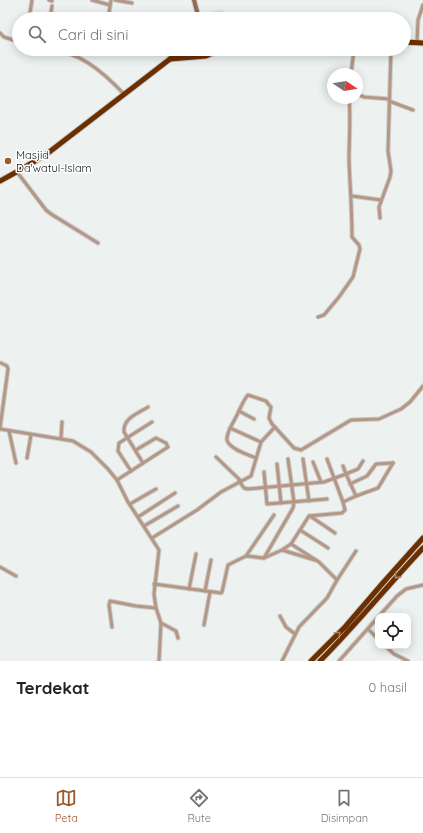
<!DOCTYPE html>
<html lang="id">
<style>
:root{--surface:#fff;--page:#f6f6f6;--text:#222;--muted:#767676;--line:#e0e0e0;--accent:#9d582c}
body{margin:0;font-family:Quicksand,sans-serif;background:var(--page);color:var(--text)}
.controls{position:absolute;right:12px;bottom:12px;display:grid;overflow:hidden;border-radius:8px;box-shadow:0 2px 10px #0003}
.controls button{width:36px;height:36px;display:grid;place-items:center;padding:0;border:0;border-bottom:1px solid var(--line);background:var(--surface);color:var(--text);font:20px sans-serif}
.compass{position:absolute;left:327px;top:68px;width:36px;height:36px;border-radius:50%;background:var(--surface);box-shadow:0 2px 10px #0003;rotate:102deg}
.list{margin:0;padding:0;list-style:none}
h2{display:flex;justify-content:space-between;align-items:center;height:52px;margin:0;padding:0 16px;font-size:17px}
h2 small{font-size:13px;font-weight:400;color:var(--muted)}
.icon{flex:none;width:22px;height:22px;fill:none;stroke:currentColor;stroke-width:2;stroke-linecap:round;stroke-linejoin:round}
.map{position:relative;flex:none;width:423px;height:661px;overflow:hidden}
.search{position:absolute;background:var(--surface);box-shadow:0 2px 10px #0003;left:12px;right:12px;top:12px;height:44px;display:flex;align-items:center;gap:10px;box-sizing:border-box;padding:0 14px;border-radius:22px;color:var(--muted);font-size:15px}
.sheet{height:116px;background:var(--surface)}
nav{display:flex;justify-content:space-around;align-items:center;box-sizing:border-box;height:56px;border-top:1px solid var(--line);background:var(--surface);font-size:11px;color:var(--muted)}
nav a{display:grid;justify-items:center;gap:2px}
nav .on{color:var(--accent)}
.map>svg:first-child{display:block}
</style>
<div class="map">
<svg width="423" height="661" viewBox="0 0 423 661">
<rect width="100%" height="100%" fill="#edf2f1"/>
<path fill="#dae7e5" d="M223,9L225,19H201L200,15Z"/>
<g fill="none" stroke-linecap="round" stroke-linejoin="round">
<defs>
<g id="street">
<path d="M49,0L52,1"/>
<path d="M92,0L110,5"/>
<path d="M115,0L132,3"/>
<path d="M108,15L128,18"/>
<path d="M89,16L100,19"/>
<path d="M29,19L32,0"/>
<path d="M50,19L52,6"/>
<path d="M108,19L111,0"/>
<path d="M0,33L4,37L19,42"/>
<path d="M417,43L418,20L423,5"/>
<path d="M45,49C78,50 102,71 124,94"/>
<path d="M351,74L354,49"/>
<path d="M357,94L364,97L389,99"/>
<path d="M389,101L413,110"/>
<path d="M17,172L46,210L51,214L98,243"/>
<path d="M352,196L381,200"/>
<path d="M380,218L379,207L390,177L391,171L388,151L391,49"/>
<path d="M318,317L324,315L339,297L353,277L360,249L359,245L352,237C352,211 350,186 349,160C349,139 351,118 349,98"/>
<path d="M239,411L254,419"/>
<path d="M0,428L8,369L7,366L1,363"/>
<path d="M230,428L261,442"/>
<path d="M0,429L73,441L91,452L108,469L117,480L128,502L159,550L154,594L156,608L161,623L159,661"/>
<path d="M9,431L16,463"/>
<path d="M61,438L62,422"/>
<path d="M216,457L241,481"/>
<path d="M27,458L31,435"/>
<path d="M256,458C249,455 229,449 227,440C226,433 233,423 236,417C240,410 243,400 248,395L266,401L269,405L271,407L269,418L272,424L294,448L301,450L351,420L379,419L401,409L410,402L423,386"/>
<path d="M303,459L309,501"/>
<path d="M327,459L343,502L356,496"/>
<path d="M313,462L321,482"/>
<path d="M143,463L124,432C123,418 137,414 148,407"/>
<path d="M277,464L281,503"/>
<path d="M343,466L346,474L358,469L363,461"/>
<path d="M131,471L118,451L119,443L152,422"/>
<path d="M264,472L267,504L327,499"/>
<path d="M117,480L168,447L166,443L156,438L136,450"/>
<path d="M239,481L244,488L248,489L324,482L346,474L356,496L378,488L393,463"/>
<path d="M350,484L367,476L376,464L393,463"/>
<path d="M130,504L156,489"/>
<path d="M310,516L335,533"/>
<path d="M138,517L175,493"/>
<path d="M144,526L178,506"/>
<path d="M300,530L328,548"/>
<path d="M152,538L197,510L221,492L251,476L261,442L275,427"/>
<path d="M282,550L315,560"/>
<path d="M246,556L274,515"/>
<path d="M264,558L293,508L294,502L288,459"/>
<path d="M0,567L16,576"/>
<path d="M337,580L356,551"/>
<path d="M154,584L221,593L222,592L228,565L246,556L264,558L282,550L291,544L309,516L342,513L345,510L343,502"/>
<path d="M189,589L196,554"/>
<path d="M205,591L211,560"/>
<path d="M280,616L286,627L295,634"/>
<path d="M161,623L176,631L178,638"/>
<path d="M204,625L210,592"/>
<path d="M112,627L109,605L110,601L136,606L156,608"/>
<path d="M368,629L378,639"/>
<path d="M385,646L394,654L408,661"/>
<path d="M282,661L299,627L327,598L337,580L319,562L291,544"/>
<path d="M339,661L397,596L406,589L423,585"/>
</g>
<path id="secondary" d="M194,0L199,19"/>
<g id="highway">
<path d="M404,42L423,43"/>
<path d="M170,59L206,56L221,49"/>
<path d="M0,181L22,169L48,153L183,49"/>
<path d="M311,661L345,627L382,584L423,538"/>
<path d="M320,661C356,625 388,585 423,548"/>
</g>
</defs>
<use href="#street" stroke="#cacecd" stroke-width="5"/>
<use href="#secondary" stroke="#cacecd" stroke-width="6"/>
<use href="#highway" stroke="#cacecd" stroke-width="7"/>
<use href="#street" stroke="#b69684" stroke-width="3"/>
<use href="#secondary" stroke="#986a50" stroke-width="4"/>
<use href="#highway" stroke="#6c2f00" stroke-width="5"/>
</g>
<defs><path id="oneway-chevron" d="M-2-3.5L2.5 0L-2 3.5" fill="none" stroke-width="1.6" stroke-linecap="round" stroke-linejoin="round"/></defs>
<g stroke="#a78266">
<use href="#oneway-chevron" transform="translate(397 576) rotate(132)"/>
<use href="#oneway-chevron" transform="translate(338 634) rotate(-45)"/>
</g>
<circle fill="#9d582c" stroke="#fff" stroke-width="1.5" cx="8" cy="161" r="4"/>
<g text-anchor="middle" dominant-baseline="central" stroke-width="3" stroke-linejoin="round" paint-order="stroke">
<g font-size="11" fill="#111312" stroke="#fff" text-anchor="start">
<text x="16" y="155">Masjid<tspan x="16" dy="13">Da'watul-Islam</tspan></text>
</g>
</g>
</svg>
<div class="controls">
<button><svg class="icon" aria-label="locate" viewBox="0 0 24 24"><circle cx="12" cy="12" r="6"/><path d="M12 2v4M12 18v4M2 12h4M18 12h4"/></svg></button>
</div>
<svg class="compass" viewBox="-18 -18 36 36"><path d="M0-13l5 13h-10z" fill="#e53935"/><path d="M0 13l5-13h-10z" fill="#767676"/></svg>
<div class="search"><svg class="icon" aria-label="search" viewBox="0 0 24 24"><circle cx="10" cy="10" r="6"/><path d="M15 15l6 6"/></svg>Cari di sini</div>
</div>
<section class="sheet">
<h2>Terdekat<small>0 hasil</small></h2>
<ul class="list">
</ul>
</section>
<nav>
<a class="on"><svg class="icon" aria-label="map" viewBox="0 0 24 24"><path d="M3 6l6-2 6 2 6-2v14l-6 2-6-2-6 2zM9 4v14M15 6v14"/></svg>Peta</a>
<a><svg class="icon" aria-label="directions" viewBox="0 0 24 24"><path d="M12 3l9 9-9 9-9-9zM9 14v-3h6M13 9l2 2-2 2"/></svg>Rute</a>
<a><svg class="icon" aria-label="saved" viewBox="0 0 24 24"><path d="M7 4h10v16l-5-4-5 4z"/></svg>Disimpan</a>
</nav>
